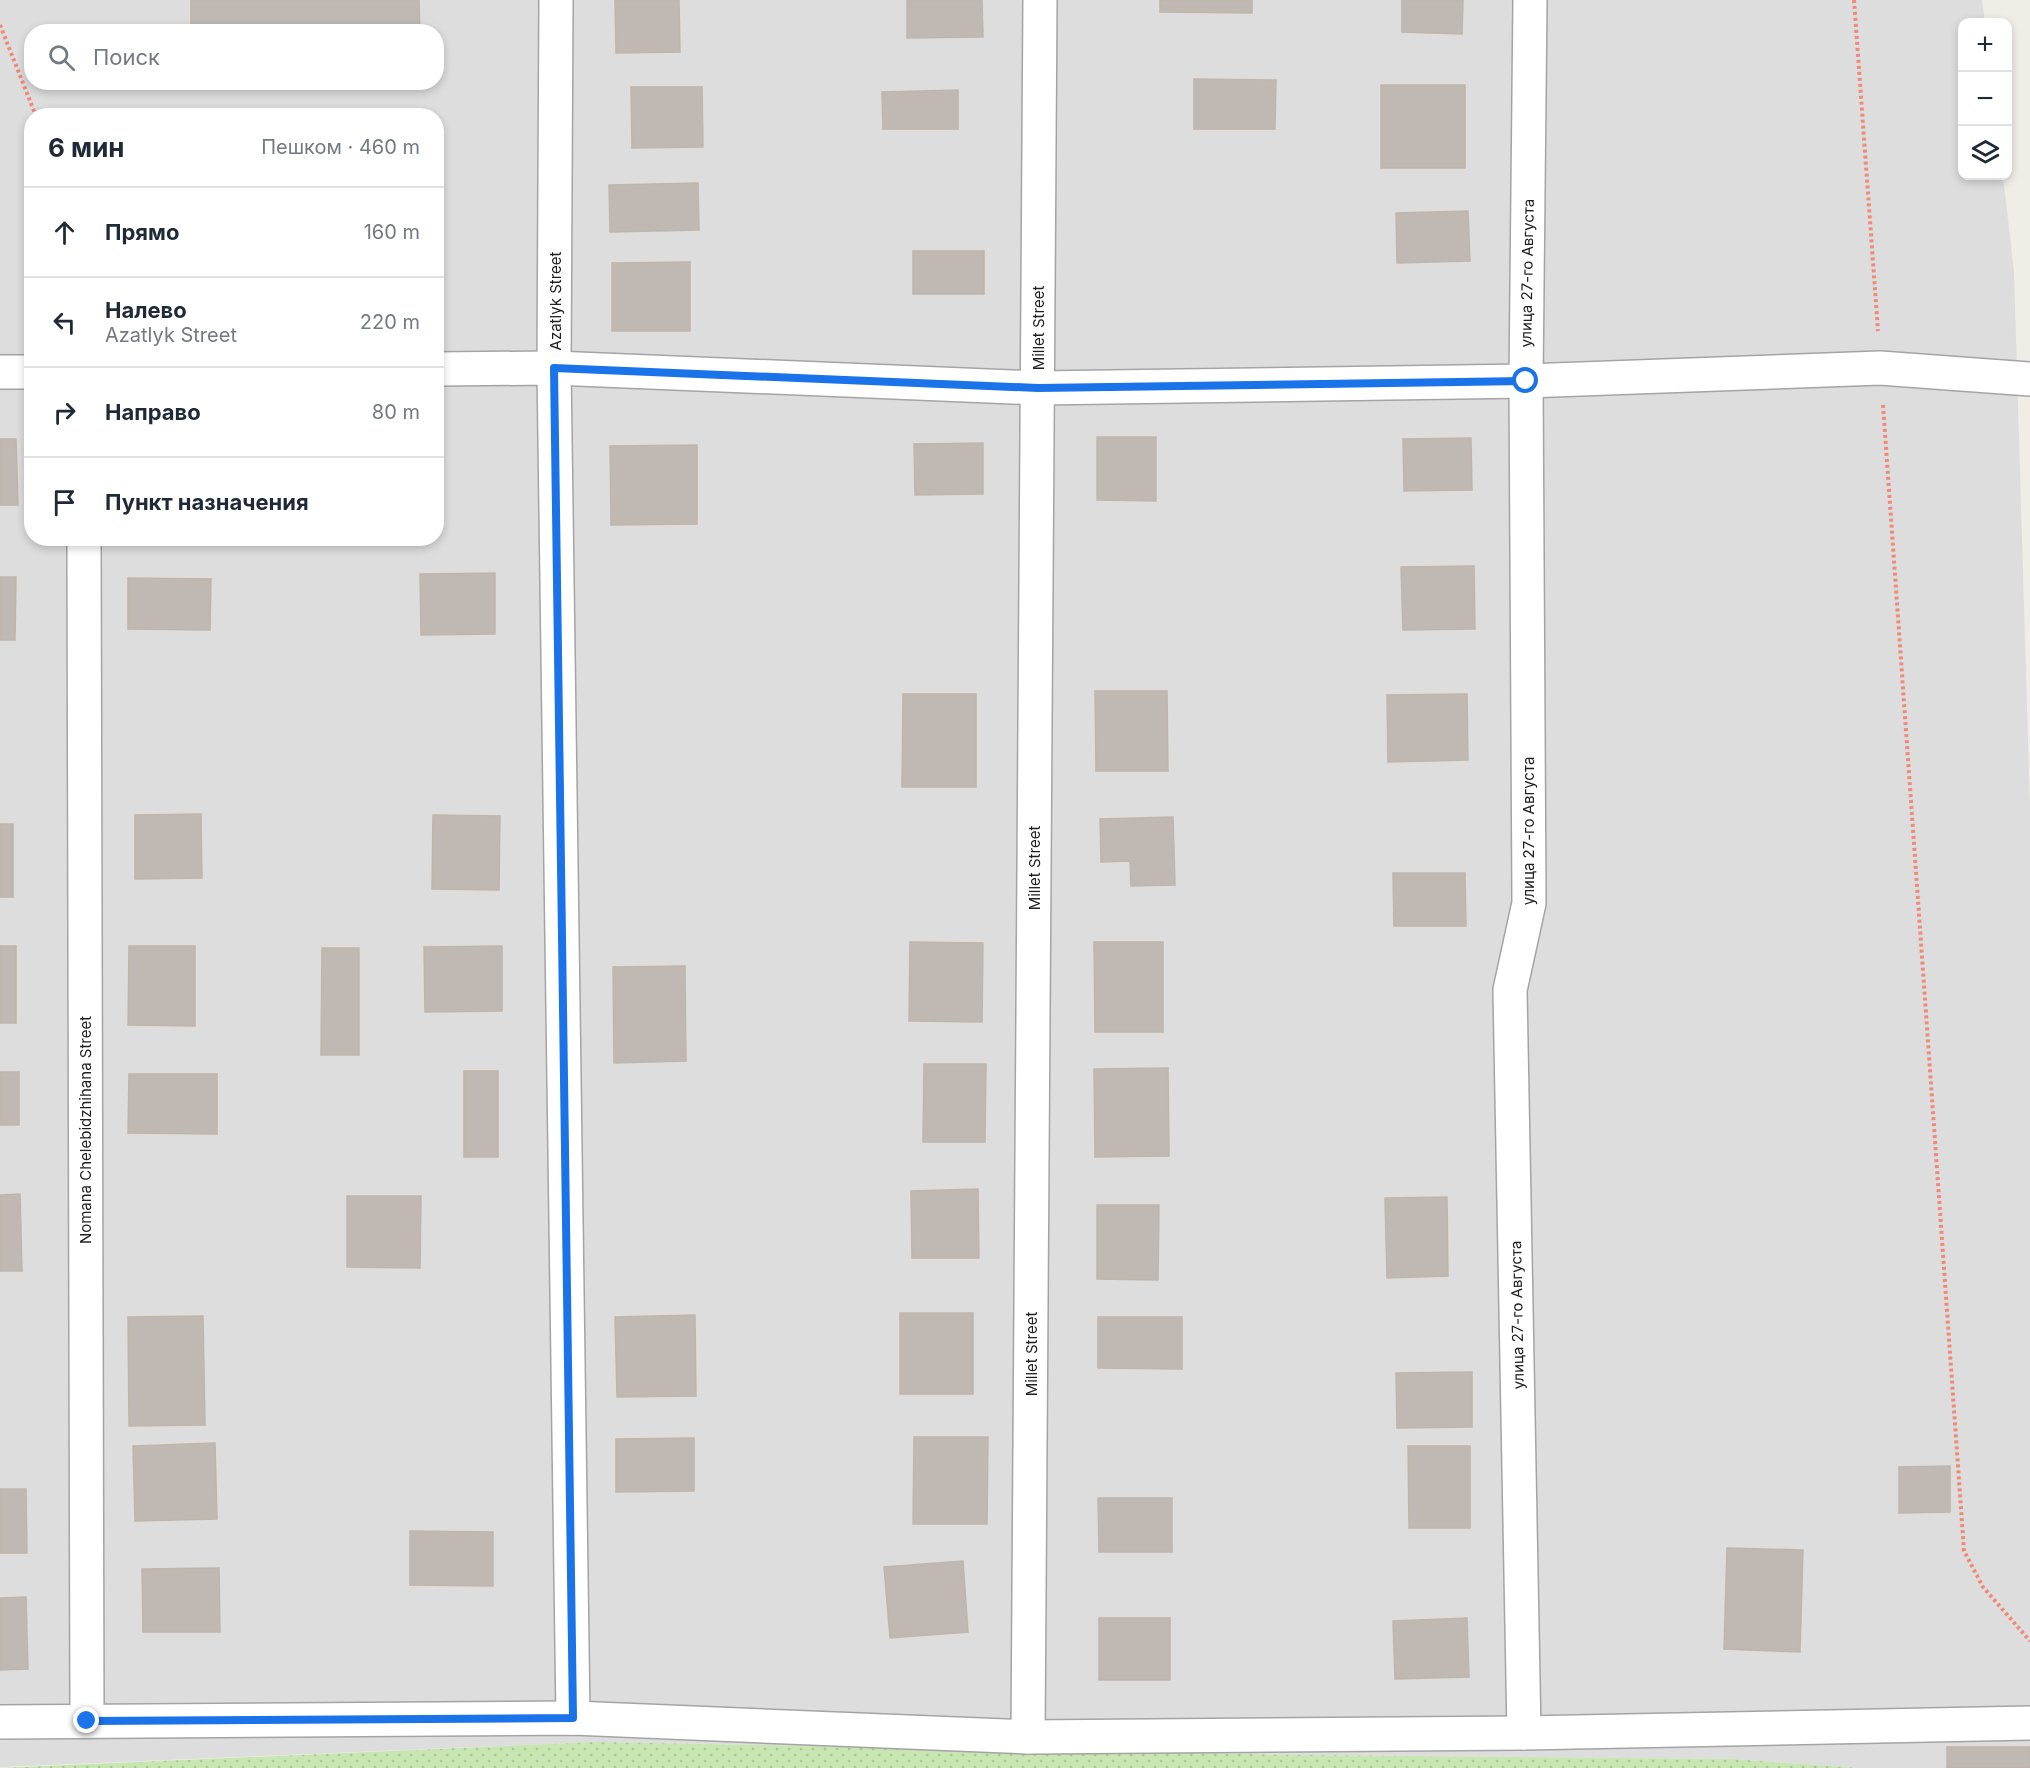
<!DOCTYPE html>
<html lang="ru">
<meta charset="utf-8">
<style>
:root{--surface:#fff;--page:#f2f2f3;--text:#1f2937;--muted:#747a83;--line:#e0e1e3}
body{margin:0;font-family:Inter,sans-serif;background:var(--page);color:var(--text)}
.controls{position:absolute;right:18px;top:18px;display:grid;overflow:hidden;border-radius:12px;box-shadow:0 3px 9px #0003}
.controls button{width:54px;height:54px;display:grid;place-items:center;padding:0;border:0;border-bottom:2px solid var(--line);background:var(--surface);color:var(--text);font:30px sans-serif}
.stop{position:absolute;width:18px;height:18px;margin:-14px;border:4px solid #1a73e8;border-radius:50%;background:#fff}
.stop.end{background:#1a73e8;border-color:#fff;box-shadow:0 2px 6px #0008}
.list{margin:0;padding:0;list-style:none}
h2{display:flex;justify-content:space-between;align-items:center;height:78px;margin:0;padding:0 24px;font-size:26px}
h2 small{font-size:20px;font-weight:400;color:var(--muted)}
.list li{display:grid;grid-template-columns:39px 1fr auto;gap:18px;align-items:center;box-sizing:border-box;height:90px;padding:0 24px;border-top:2px solid var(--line)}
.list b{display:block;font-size:22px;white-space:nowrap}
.list p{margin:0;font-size:20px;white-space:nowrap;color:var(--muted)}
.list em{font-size:20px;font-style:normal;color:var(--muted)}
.icon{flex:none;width:33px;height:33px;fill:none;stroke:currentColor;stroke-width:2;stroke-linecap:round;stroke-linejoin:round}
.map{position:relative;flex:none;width:2030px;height:1768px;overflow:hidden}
.search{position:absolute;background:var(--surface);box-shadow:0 3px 9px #0003;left:24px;top:24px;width:420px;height:66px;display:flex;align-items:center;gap:15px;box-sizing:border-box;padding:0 21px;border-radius:24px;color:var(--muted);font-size:22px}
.panel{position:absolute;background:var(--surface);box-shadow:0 3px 9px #0003;left:24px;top:108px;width:420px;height:438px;border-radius:24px}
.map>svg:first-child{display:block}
</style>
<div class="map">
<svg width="2030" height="1768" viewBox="0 0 2030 1768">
<defs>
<pattern id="grass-dots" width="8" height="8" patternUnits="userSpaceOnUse" patternTransform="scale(1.5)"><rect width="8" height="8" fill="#c8e6b1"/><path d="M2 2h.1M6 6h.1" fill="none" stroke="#acc598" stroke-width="1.8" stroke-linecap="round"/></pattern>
</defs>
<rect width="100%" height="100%" fill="#f0ede7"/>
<path fill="#dedddd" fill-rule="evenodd" d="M0,0H1982L1985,22H1962V176H2003L2014,272L2030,806V1768H1859L1732,1759L1304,1755L595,1742L0,1767ZM32,32H436V82H32ZM32,116H436V538H32Z"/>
<path fill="url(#grass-dots)" d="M595,1742L1304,1755L1732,1759L1859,1768H0Z"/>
<g fill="#c0b9b3" stroke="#c0b5aa" stroke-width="1.5">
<path d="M191,0H419L420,32H191Z"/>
<path d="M615,0H679L680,52L616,53Z"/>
<path d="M907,0H982L983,37L907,38Z"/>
<path d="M1160,0H1252V13L1160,12Z"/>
<path d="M1402,0H1463L1462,34L1402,32Z"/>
<path d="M1194,79L1276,80L1275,129H1194Z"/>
<path d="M192,82H420V86L192,89Z"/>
<rect x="1381" y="85" width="84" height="83"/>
<path d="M631,87H702L703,147L632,148Z"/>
<path d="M958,90V129H883L882,92Z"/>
<path d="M698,183L699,230L610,232L609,185Z"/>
<path d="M1468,211L1470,261L1397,263L1396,213Z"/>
<rect x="913" y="251" width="71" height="43"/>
<path d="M690,262V331H612V263Z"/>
<path d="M1097,437H1156V501L1097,500Z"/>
<path d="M1471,438L1472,490L1404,491L1403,439Z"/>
<path d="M0,439H16L18,505H0Z"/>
<path d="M983,443V494L915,495L914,444Z"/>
<path d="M697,445V524L611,525L610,446Z"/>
<path d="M1474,566L1475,629L1403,630L1401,567Z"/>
<path d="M495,573V634L421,635L420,574Z"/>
<path d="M0,577H16L15,640H0Z"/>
<path d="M128,578L211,579L210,630L128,629Z"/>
<path d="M1095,691H1167L1168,771H1096Z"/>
<path d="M903,694H976V787H902Z"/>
<path d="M1467,694L1468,760L1388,762L1387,695Z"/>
<path d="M201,814L202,878L135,879V815Z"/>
<path d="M433,815L500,816L499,890L432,889Z"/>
<path d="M1173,817L1175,885L1131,886L1130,861L1101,862L1100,819Z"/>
<rect x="0" y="824" width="13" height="73"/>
<path d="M1393,873H1465L1466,926H1394Z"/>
<path d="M910,942L983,943L982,1022L909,1021Z"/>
<path d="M1094,942H1163V1032H1095Z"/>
<rect x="0" y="946" width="16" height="77"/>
<path d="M129,946H195V1026L128,1025Z"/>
<path d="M502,946V1011L425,1012L424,947Z"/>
<path d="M322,948H359V1055H321Z"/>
<path d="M685,966L686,1061L614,1063L613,967Z"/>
<path d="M924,1064H986L985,1142H923Z"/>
<path d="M1168,1068L1169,1156L1095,1157L1094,1069Z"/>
<rect x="464" y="1071" width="34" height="86"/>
<rect x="0" y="1072" width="19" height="53"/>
<path d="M129,1074H217V1134L128,1133Z"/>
<path d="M978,1189L979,1258H912L911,1191Z"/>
<path d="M20,1194L22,1271H0V1195Z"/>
<path d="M347,1196H421L420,1268L347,1267Z"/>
<path d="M1447,1197L1448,1276L1387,1278L1385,1198Z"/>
<path d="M1097,1205H1159L1158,1280L1097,1279Z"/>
<rect x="900" y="1313" width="73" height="81"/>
<path d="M695,1315L696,1396L617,1397L615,1317Z"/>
<path d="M203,1316L205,1425L129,1426L128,1317Z"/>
<path d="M1098,1317H1182V1369L1098,1368Z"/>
<path d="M1472,1372V1427L1397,1428L1396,1373Z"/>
<path d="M914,1437H988L987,1524H913Z"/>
<path d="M694,1438V1491L616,1492V1439Z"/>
<path d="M215,1443L217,1519L135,1521L133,1446Z"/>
<path d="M1408,1446H1470V1528H1409Z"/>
<path d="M1950,1466V1512L1899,1513V1467Z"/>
<path d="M0,1489H26L27,1553H0Z"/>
<path d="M1098,1498H1172V1552H1099Z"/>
<path d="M410,1531L493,1532V1586L410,1585Z"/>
<path d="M1727,1548L1803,1550L1800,1652L1724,1649Z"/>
<path d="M963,1561L968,1632L890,1638L884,1567Z"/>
<path d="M219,1568L220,1632H143L142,1569Z"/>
<path d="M26,1597L28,1669L0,1670V1598Z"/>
<rect x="1099" y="1618" width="71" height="62"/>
<path d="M1467,1618L1469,1677L1395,1679L1393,1621Z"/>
<rect x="1947" y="1747" width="83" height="21"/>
</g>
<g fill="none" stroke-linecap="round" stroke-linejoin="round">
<defs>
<g id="minor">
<path d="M556,0L554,368L573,1718"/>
<path d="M436,369L554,368L1038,388L1526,381L1880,368L2030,379"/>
<path d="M0,372H32"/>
<path d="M84,538L87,1721"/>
<path d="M0,1722L573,1718L1028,1737L1524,1733L2030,1723"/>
<path d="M1524,1733L1510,990L1529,903L1526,381L1530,0"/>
<path d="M1028,1737L1040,0"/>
</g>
</defs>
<use href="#minor" stroke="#a4a4a4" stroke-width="36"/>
<g stroke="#f08977" stroke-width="4" stroke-dasharray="3 3" stroke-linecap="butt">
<path d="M1854,0L1878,331"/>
<path d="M0,25L36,116"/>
<path d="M1883,405L1964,1551L1983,1587L2030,1641"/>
</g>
<use href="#minor" stroke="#fff" stroke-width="33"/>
</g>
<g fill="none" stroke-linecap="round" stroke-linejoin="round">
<path stroke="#1a73e8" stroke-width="8" d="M87,1721L573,1718L554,368L1038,388L1526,381"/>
</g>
<g text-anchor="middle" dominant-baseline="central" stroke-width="4.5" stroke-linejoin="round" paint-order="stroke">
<g font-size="15" fill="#202020" stroke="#fff">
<text transform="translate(1527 273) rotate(-89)">улица 27-го Августа</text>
<text transform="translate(555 301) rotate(-90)">Azatlyk Street</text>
<text transform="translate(1038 328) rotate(-90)">Millet Street</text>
<text transform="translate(1528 831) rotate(-90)">улица 27-го Августа</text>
<text transform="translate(1034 868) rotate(-90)">Millet Street</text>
<text transform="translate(85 1130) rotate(-90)">Nomana Chelebidzhihana Street</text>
<text transform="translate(1517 1315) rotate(-91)">улица 27-го Августа</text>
<text transform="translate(1031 1354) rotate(-90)">Millet Street</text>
</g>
</g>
</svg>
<div class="controls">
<button>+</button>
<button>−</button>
<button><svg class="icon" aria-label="layers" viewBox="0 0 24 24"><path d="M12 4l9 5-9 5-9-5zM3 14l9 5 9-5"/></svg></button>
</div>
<div class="stop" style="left:1526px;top:381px"></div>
<div class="stop end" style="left:87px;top:1721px"></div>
<div class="search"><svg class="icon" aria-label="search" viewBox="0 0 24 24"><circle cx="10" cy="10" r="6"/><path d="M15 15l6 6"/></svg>Поиск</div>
<section class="panel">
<h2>6 мин<small>Пешком · 460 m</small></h2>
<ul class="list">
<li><svg class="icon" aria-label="ahead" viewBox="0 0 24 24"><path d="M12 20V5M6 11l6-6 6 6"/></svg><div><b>Прямо</b></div><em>160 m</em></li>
<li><svg class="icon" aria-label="left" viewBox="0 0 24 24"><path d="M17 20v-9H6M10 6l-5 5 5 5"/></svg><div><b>Налево</b><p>Azatlyk Street</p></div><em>220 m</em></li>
<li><svg class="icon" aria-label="right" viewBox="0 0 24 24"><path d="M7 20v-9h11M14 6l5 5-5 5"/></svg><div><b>Направо</b></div><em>80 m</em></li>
<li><svg class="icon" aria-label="arrive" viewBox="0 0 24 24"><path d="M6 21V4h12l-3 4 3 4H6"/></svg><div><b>Пункт назначения</b></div></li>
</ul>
</section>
</div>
